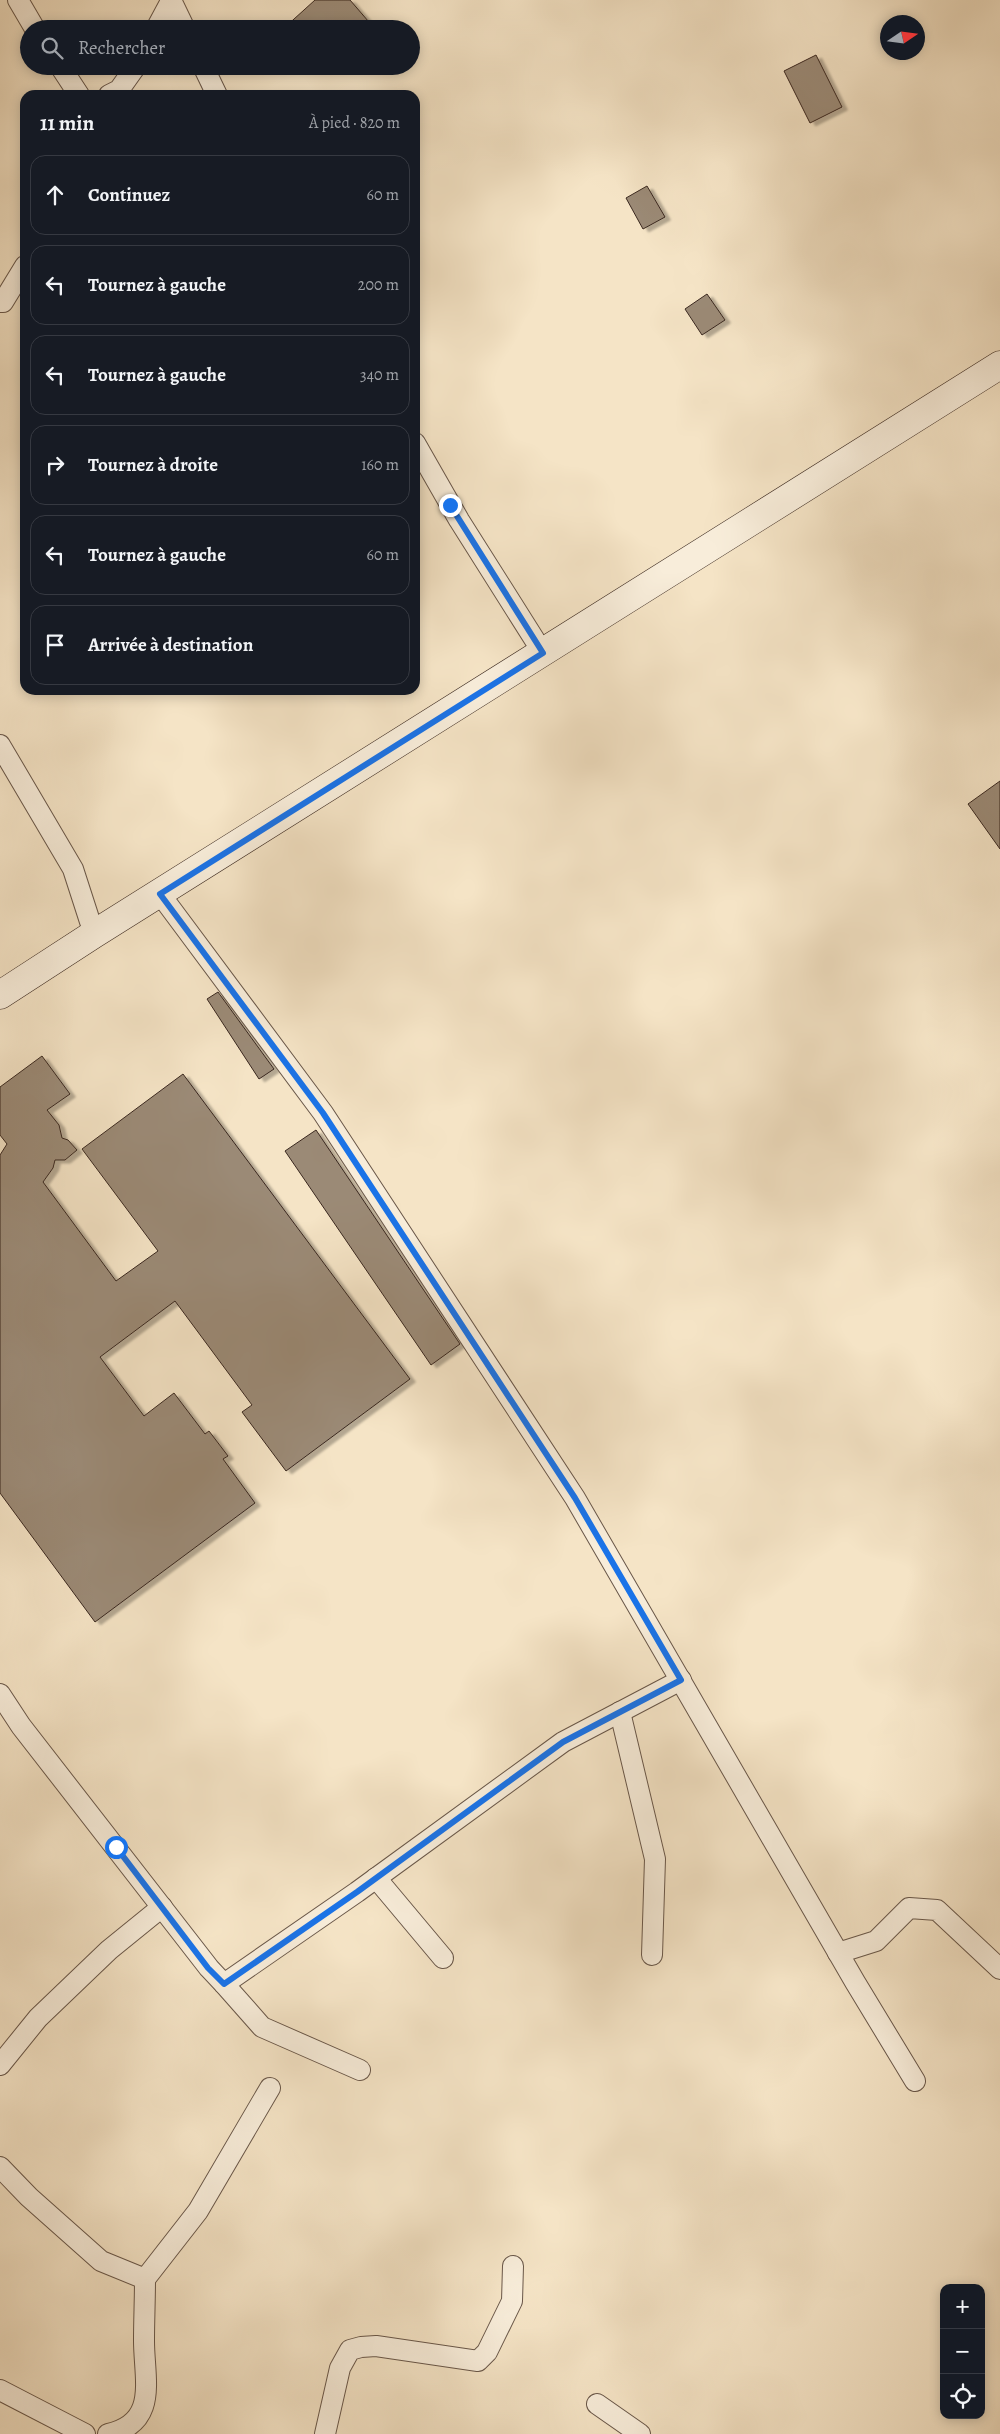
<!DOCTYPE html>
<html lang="fr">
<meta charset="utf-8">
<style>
:root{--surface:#171b24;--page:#20242c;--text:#f1f3f6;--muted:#9ea1a6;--line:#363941}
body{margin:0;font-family:Alegreya,serif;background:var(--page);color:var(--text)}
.controls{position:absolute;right:15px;bottom:15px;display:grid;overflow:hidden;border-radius:10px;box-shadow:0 2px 12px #0003}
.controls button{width:45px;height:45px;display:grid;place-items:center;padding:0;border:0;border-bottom:1px solid var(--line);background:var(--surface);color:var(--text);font:25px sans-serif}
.compass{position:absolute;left:880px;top:15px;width:45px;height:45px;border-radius:50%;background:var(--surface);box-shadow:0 2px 12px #0003;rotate:77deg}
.stop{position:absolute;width:15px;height:15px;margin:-11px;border:4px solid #1a73e8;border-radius:50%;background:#fff}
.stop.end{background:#1a73e8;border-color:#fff;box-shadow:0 1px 5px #0008}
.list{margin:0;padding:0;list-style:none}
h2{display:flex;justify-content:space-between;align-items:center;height:65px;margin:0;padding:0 20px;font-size:21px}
h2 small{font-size:16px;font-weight:400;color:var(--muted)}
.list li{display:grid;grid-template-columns:32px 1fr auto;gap:15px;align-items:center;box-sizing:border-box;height:80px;margin:0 10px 10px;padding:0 10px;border:1px solid var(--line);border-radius:15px}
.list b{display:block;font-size:19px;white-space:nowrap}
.list em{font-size:16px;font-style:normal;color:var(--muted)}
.icon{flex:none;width:28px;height:28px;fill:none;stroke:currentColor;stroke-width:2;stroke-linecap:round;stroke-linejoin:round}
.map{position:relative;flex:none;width:1000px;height:2434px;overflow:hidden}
.search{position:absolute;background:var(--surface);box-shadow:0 2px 12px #0003;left:20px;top:20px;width:400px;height:55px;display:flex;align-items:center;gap:12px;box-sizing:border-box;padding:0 18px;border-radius:28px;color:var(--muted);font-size:19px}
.panel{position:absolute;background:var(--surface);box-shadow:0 2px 12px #0003;left:20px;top:90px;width:400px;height:605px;border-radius:15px}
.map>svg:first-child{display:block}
</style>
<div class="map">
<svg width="1000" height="2434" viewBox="0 0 1000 2434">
<defs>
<filter id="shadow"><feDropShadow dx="5.5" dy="3" stdDeviation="1" flood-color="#0004"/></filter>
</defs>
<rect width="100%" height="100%" fill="#f5e4c6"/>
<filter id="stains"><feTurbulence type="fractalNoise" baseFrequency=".004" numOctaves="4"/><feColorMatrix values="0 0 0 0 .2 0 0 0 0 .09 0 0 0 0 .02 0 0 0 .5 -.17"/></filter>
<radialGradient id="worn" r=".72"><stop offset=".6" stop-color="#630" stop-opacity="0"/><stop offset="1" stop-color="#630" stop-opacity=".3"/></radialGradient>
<g fill="#9b8a76" stroke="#3a281f" filter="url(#shadow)">
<path d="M315,0H350L375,29H283Z"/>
<path d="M816,55L842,107L810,123L784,71Z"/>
<path d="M647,186L665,217L643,229L626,198Z"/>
<path d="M707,294L725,320L702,335L685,309Z"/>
<path d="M1000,781V849L968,804Z"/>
<path d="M218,992L274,1069L259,1079L207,999Z"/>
<path d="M42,1056L70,1094L47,1110L59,1125L62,1138L68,1140L77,1150L65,1160H55L53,1168L43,1182L116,1281L158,1251L82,1149L183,1074L410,1379L286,1471L242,1412L252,1405L175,1301L100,1357L144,1416L174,1393L205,1434L209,1431L228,1456L223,1459L255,1503L95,1622L0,1493V1155L7,1144L0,1135V1087Z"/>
<path d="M316,1130L460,1344L431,1365L285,1151Z"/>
</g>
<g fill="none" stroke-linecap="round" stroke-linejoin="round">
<defs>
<g id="street">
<path d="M18,0L35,29"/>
<path d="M171,0L185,29"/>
<path d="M156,29L171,1"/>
<path d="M60,66L79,95"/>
<path d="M203,66L217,95"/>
<path d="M109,95L119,90L136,66"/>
<path d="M0,302H3L25,266"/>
<path d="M415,443L459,520L543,653"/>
<path d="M0,745L73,869L94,934"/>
<path d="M160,894L323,1113L575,1498L855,1982L915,2081"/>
<path d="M0,1694L21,1726L209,1968L224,1984L357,1892L563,1742L681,1680"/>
<path d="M620,1712L655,1859L652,1955"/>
<path d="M376,1878L443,1958"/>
<path d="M838,1953L876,1941L909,1908L937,1910L1000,1969"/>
<path d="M224,1984L262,2027L360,2070"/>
<path d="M0,2065L38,2018L109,1950L162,1907"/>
<path d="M0,2167L29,2197L101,2261L145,2279C145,2300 144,2320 144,2341C144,2379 159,2423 108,2434"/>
<path d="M145,2279L198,2211L270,2088"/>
<path d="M0,2390L85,2434"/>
<path d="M597,2404L640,2434"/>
<path d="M325,2434L340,2368L350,2350L361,2347L376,2346L478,2361L487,2352L512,2301L513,2266"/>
</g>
<path id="secondary" d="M0,995L94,934L1000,365"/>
</defs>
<use href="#street" stroke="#695749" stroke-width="22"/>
<use href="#secondary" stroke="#3a281f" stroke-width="29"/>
<use href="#street" stroke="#f8edda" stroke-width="20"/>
<use href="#secondary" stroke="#f8edda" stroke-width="28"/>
</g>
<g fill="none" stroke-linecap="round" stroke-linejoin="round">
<path stroke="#1a73e8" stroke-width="6" d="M116,1847L208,1968L224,1984L357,1892L563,1742L681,1680L575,1498L323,1113L160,894L543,653L450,505"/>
</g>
<rect width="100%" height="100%" filter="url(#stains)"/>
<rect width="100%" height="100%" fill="url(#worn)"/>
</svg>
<div class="controls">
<button>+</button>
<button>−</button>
<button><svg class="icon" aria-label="locate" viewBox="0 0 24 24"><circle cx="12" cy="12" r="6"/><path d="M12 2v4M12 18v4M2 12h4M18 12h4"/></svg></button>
</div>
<svg class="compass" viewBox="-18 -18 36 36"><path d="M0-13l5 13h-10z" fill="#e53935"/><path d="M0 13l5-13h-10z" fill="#9ea1a6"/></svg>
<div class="stop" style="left:116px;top:1847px"></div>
<div class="stop end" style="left:450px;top:505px"></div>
<div class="search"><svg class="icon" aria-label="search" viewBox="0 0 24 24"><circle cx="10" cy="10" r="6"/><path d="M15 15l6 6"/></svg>Rechercher</div>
<section class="panel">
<h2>11 min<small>À pied · 820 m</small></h2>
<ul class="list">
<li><svg class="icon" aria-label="ahead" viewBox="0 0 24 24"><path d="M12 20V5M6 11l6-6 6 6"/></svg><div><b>Continuez</b></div><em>60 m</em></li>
<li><svg class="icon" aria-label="left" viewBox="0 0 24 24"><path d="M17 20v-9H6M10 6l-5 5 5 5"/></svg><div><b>Tournez à gauche</b></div><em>200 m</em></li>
<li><svg class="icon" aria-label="left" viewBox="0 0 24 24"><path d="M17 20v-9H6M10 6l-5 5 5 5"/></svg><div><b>Tournez à gauche</b></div><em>340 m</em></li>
<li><svg class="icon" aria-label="right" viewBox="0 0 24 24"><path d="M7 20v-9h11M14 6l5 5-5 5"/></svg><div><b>Tournez à droite</b></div><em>160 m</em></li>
<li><svg class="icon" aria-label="left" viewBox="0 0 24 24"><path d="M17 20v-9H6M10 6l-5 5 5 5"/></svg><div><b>Tournez à gauche</b></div><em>60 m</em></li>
<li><svg class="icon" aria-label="arrive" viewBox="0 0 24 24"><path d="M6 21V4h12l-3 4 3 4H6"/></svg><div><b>Arrivée à destination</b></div></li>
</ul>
</section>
</div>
